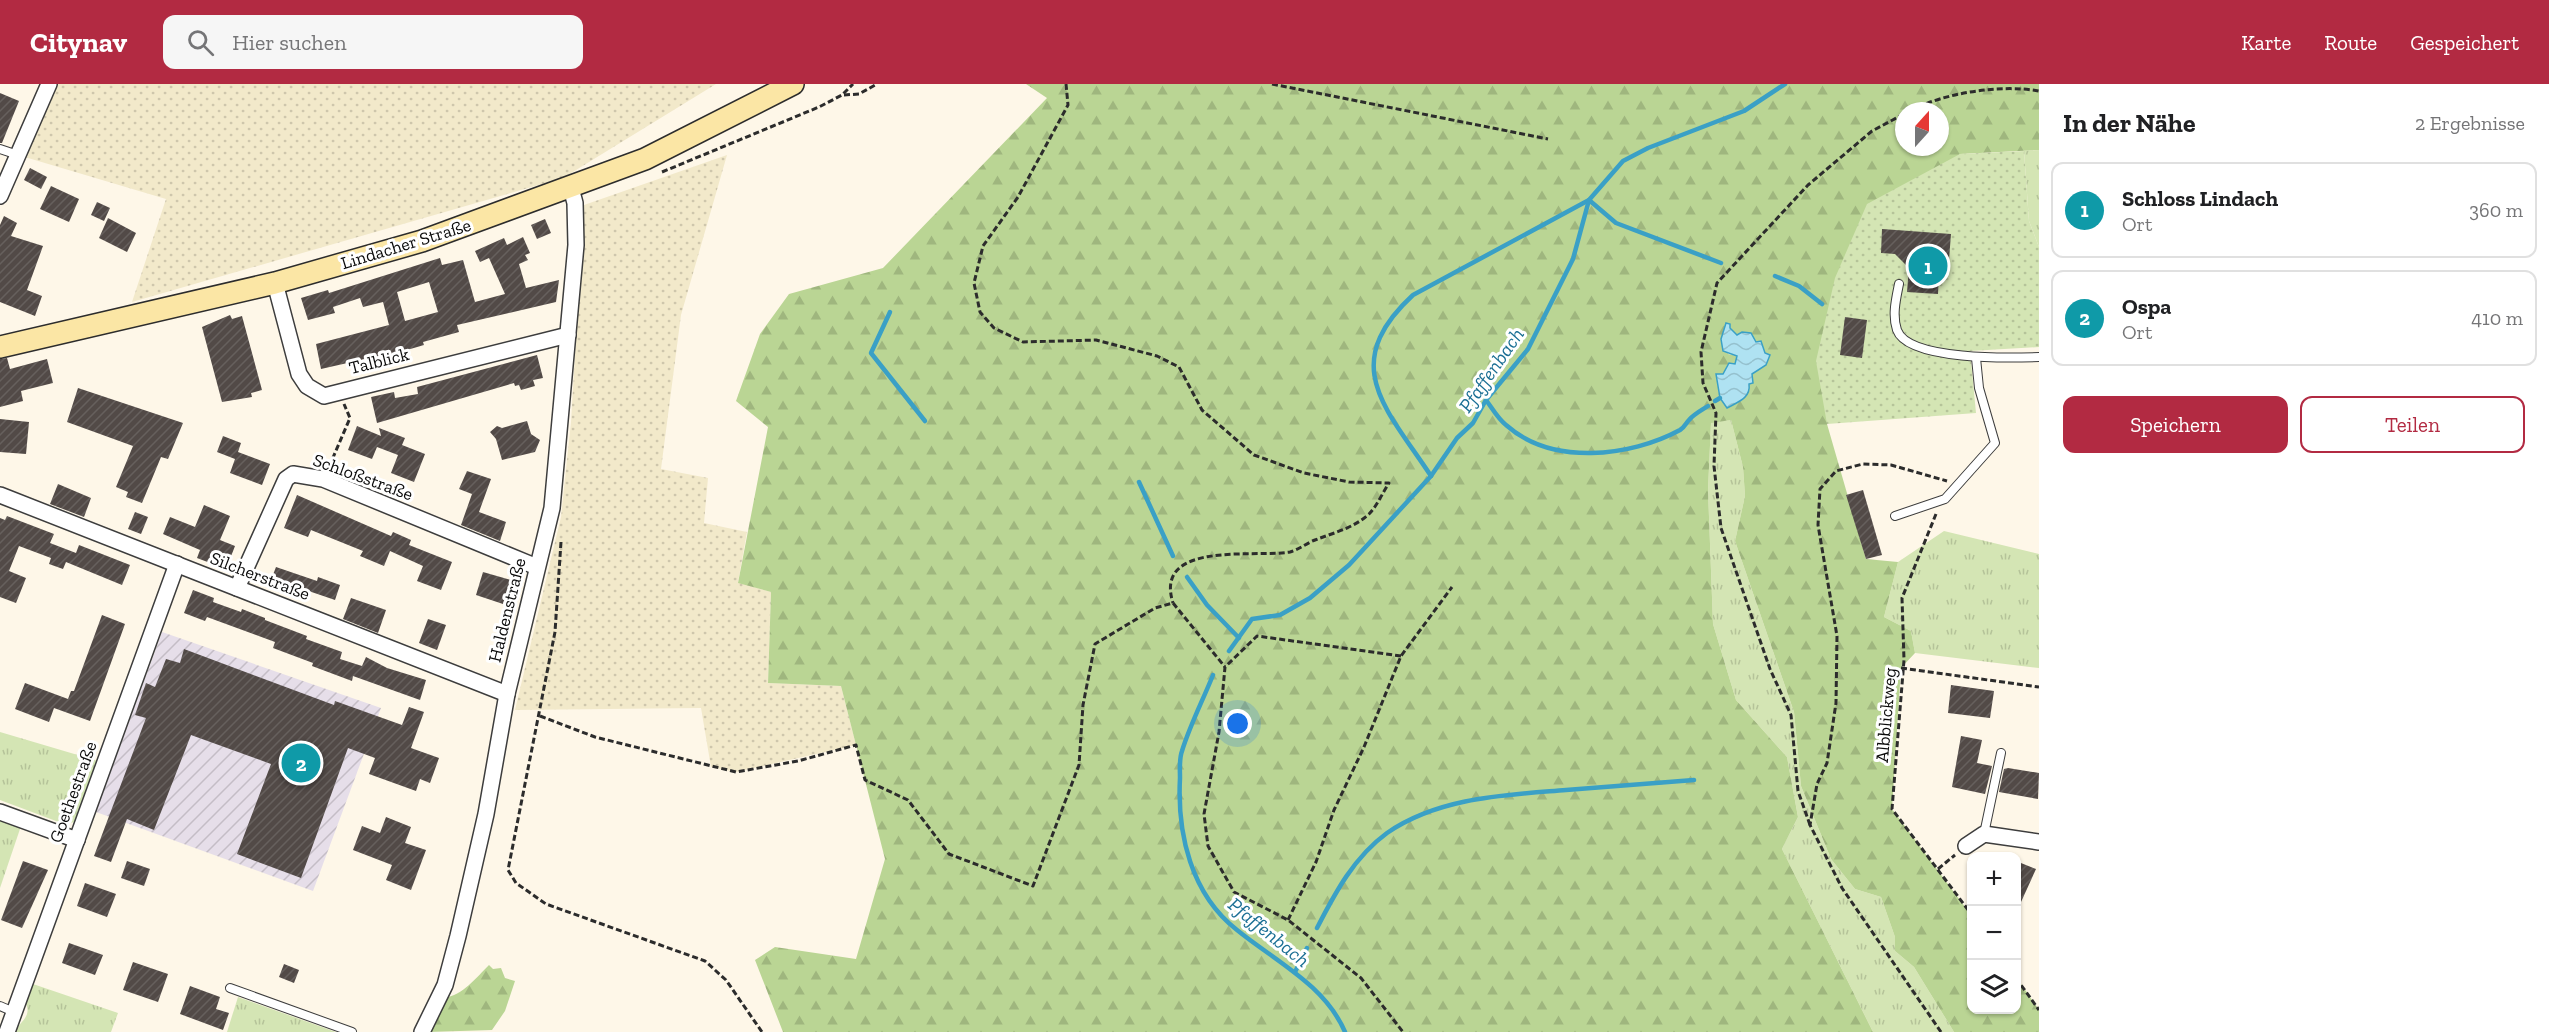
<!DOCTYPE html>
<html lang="de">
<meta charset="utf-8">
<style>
:root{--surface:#fff;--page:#f6f6f6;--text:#202124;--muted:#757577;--line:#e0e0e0;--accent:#b22a42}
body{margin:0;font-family:"Zilla Slab",serif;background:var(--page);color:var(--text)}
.controls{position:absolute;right:18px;bottom:18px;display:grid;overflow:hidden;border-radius:12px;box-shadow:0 2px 4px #0004}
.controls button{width:54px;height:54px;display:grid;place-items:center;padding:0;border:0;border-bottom:2px solid var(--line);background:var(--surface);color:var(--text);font:30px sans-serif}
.compass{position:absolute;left:1895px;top:18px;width:54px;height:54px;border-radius:50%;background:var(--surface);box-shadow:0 2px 4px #0004;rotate:21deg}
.you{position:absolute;left:1238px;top:640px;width:21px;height:21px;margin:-15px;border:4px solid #fff;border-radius:50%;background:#1a73e8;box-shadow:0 0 0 9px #1a73e833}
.badge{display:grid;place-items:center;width:39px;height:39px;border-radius:50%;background:var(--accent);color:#fff;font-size:20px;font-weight:700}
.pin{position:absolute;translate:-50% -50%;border:3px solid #fff;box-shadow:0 2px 6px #0006}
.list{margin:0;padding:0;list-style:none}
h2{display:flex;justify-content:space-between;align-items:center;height:78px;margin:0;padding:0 24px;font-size:26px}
h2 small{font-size:20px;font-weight:400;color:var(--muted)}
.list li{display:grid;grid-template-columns:39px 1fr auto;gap:18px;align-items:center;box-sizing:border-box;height:96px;margin:0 12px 12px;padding:0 12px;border:2px solid var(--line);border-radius:12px}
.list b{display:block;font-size:22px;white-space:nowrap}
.list p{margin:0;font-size:20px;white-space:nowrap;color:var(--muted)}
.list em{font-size:20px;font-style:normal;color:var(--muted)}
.actions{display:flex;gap:12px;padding:18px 24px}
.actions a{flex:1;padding:14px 0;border:2px solid var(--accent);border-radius:12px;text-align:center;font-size:21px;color:var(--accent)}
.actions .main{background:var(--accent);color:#fff}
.icon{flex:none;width:33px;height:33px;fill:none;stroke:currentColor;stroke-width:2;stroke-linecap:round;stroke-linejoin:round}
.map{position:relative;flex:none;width:2039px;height:948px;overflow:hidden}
header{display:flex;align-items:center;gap:36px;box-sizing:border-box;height:84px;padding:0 30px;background:var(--accent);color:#fff}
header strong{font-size:28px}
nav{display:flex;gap:33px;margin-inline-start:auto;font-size:21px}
.search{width:420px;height:54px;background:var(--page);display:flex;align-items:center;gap:15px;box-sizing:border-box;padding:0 21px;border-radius:12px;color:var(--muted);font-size:22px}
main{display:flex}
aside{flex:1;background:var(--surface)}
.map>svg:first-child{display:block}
</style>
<header>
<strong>Citynav</strong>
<div class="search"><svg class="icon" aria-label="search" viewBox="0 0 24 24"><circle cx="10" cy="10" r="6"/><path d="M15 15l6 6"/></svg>Hier suchen</div>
<nav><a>Karte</a><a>Route</a><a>Gespeichert</a></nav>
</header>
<main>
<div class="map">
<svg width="2039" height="948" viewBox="0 0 2039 948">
<defs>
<pattern id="industrial-furrows" width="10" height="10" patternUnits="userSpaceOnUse" patternTransform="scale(1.5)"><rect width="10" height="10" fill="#e6dee9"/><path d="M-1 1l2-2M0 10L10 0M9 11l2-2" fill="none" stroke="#c4bdc6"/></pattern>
<pattern id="farmland-dots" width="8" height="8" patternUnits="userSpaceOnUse" patternTransform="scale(1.5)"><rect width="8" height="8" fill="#f2e9ca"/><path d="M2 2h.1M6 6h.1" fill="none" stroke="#cec6ac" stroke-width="1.8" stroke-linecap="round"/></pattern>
<pattern id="grass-tufts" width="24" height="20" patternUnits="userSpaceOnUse" patternTransform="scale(1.5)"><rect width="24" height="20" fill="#d4e5b4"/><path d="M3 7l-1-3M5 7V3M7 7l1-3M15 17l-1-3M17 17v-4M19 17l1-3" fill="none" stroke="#b5c399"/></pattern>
<pattern id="forest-firs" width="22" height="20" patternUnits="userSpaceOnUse" patternTransform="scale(1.5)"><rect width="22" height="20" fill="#bad594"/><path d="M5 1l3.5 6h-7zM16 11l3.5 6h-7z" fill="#9fb67e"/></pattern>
<pattern id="garden-dots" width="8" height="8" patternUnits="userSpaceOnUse" patternTransform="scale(1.5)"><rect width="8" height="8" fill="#d4e5b4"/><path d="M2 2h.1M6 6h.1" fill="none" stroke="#b5c399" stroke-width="1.8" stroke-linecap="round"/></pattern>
<pattern id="water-waves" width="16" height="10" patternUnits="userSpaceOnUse" patternTransform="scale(1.5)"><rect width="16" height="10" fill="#afe2f2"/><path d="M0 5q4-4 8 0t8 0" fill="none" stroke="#95c1ce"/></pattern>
<pattern id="building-hatch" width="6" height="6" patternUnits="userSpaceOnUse" patternTransform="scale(1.5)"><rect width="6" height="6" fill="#524a47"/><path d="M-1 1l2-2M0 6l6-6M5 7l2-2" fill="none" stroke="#66605d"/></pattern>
</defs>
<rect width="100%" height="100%" fill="#fef7e8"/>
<path fill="url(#industrial-furrows)" d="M162,548L381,624L313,807L96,728Z"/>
<g fill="url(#farmland-dots)">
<path d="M49,0H716L563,94L132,218L166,115L18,71Z"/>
<path d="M727,71L681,231L661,385L708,394L704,439L747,448L738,498L771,508L768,599L841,602L856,661L736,688L711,683L701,624L515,626L561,433L571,338L584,121Z"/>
</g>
<g fill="url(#grass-tufts)">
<path d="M2039,66V163L2029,137L2024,67Z"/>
<path d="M1731,336L1743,383L1745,412L1735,457L1794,628L1801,702L1831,775L1855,805L1881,813L1895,853V867L1914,883L1954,948H1873L1782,765L1798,733L1787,673L1736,616L1713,540L1708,406L1711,338Z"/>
<path d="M1944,447L2039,470V584L1915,569L1911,547L1884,533L1898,478Z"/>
<path d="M0,648L98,677L75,738L64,740L0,716Z"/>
<path d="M0,735L21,742L0,804Z"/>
<path d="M33,900L118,929L111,948H15C19,938 32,933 26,920Z"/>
<path d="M238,913L336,948H227Z"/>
</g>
<g fill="url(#forest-firs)" fill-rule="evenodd">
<path d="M1026,0H2039V66L1960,70L1827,340L1866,475L1898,478L1884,533L1911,547L1915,569L1901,584L1892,725L1971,831L1972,926H2016L2017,894L2039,926V948H1954L1914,883L1895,867V853L1881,813L1855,805L1831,775L1801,702L1794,628L1735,457L1745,412L1743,383L1731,336L1711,339L1708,406L1713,540L1736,616L1787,673L1798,733L1782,765L1873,948H783L755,876L775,863L856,875L885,775L841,602L768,599L771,508L738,499L768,343L736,317L760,250L789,210L883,184L1047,14ZM1904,27H1940V63H1904ZM1726,239L1737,251C1756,252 1765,262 1766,281L1752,290L1749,300L1725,321L1720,314L1716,290H1723L1729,279L1735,280L1737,272L1728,270Z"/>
<path d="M489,881L493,885L501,884L505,894L515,897L505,927L492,946L428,948L444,914C463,911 476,894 489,881Z"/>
</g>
<path fill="url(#garden-dots)" d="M2024,67L2029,137L2039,163V263L1970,267L1976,329L1827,340L1816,277L1835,194L1867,120L1960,70Z"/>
<path fill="url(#water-waves)" stroke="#3aa0c6" stroke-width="1.5" d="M1726,239L1730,240V244L1737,251L1742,248L1751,249L1756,258L1761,257L1765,269L1770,271L1766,281L1752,290L1753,299L1749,300C1751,314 1738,318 1727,324L1720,314L1716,290H1723L1729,279L1735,280L1737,272L1723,267L1721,255Z"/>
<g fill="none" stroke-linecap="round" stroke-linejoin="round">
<g stroke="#3aa0c6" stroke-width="4.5">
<path d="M1775,192L1799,202L1822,220"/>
<path d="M890,228L871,269L925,337"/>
<path d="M1486,316C1492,324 1498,335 1506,341C1552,382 1630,373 1680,346C1685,343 1686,339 1689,336C1694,330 1702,326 1708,322"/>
<path d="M1715,317L1720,314"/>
<path d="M1431,392C1387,325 1337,281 1413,211L1589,116L1616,139L1721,179"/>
<path d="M1139,398L1173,472"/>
<path d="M1187,493L1207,521L1239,554"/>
<path d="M1229,567L1252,535L1280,531L1310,514L1349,481L1431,392L1457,354L1473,339L1486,316L1528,265L1573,175L1589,116L1623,77L1648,64L1744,27L1785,0"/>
<path d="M1213,591C1203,616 1190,641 1182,667C1179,675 1180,686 1180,694C1177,750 1191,810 1237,846C1275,877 1325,901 1345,948"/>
<path d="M1317,844C1335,809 1354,773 1387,749C1439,713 1506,711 1566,706C1609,703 1651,699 1694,696"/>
<path d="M1295,888L1307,864"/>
</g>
</g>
<g fill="url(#building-hatch)" fill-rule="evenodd">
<path d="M0,9L19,17L2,59H0Z"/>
<path d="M30,84L47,93L41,105L24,96Z"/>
<path d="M51,102L79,115L69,138L40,125Z"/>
<path d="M97,118L110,124L104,137L91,131Z"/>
<path d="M4,132L17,139L11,152L43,162L27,206L42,212L35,232L0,218V141Z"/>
<path d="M108,134L136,149L127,168L99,154Z"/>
<path d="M545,135L551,149L537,155L531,141Z"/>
<path d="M1882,145L1951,150L1948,189L1939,188L1938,210L1907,208L1909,184L1895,170L1881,169Z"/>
<path d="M523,153L530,169L525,171L528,176L519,180L526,204L559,196L556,218L457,241L459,248L423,258L424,261L366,278L365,275L321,285L316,260L389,241L383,218L363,223L360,214L333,223L335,229L308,236L301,214L328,206L329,209L440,174L442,181L463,176L475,218L505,210L489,174L480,178L475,167L504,154L507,161ZM429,198L438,228L405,237L397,208Z"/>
<path d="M230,231L232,235L242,232L262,306L251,309L252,313L222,318L202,243Z"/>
<path d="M1845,233L1867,236L1862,274L1840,271Z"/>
<path d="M537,271L543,294L533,296L535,302L521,306L519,301L515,302L514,299L377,339L371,313L394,308L395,314L418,310L417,303Z"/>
<path d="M7,274L10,285L47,275L53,299L21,307L23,317L0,323V275Z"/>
<path d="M78,304L183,339L168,375L161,373L142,419L126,413L128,408L116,403L133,362L67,338Z"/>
<path d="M0,335L29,338L26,370L0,368Z"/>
<path d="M527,337L531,350L540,356L535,368L502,376L496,355L490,348L497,342L502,344Z"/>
<path d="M357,342L381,352L379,344L405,354L402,361L425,370L414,398L391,389L398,371L377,363L372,375L348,366Z"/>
<path d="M223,352L241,359L238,368L270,380L262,401L230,389L235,375L217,368Z"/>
<path d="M467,387L491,395L479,428L506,438L500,457L461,441L472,410L459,405Z"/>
<path d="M58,400L91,414L84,433L50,420Z"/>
<path d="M1863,406L1882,471L1866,475L1846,411Z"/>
<path d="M297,411L391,452L393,448L411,456L409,461L452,478L441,506L417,497L423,482L390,467L384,482L360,472L363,467L311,446L308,453L284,444Z"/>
<path d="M204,421L230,432L220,456L235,462L230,475L221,472L218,482L197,474L200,466L163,450L170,433L195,443Z"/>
<path d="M135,428L148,433L141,450L128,445Z"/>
<path d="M7,432L54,450L50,459L76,469L79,461L130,481L122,501L66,478L63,485L49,480L51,474L19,462L9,487L26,494L16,519L0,513V434L5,436Z"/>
<path d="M276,483L317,497L318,493L340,501L335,516L294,502L291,509L269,501Z"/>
<path d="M483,488L511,496L503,520L476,511Z"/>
<path d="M193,506L214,514L213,518L241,528L242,525L265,534V536L307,552L306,555L342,568L340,575L362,582L366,573L387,584L426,596L420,616L353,592L352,597L312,582L313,579L273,564L275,558L207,533L205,537L184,529Z"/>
<path d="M351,514L386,526L378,549L343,535Z"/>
<path d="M102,531L125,540L90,637L54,624L49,638L15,625L25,599L68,615L71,607H74Z"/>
<path d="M428,535L446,541L437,566L419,559Z"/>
<path d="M184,565L334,621L335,617L402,641L409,623L424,628L411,664L439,674L430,699L420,695L416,707L369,690L375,674L348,664L301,794L237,770L271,680L191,651L154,746L127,735L111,778L94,772L146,634L135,631L146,599L155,603L166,575L180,579Z"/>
<path d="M1951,601L1994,607L1990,634L1948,629Z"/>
<path d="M1961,652L1982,656L1977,679L1992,682L1985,710L1952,703Z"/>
<path d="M2008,684L2039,689L2038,715L1999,708L2004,685Z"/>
<path d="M386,733L411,743L405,759L426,766L411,806L386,796L392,781L353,766L362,742L380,749Z"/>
<path d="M23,777L48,786L22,844L1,836Z"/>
<path d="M127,777L150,785L144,802L121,794Z"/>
<path d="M2016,777L2036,785L2016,829Z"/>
<path d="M85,799L116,810L107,833L77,822Z"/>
<path d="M69,859L103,871L95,891L62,879Z"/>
<path d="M133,878L168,890L158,918L123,906Z"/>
<path d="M284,880L299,886L294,899L279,893Z"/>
<path d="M190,902L220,913L216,925L229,929L223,946L180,930Z"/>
</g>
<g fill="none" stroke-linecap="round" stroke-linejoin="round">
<defs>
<g id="lane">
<path d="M0,65L18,71"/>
<path d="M1899,200C1896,215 1892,231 1897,246C1908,277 2012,274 2039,273"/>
<path d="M1895,432L1945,415L1995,359L1979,304L1976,274"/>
<path d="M1984,750L2001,669"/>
<path d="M230,904L352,948"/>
<path d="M0,922L14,928"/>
</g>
<g id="street">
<path d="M0,112L49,0"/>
<path d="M275,199L299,290L307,302L324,312L568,251"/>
<path d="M0,411L507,610"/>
<path d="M237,504L286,395L293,390L323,395L537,483"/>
<path d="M0,728L77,756"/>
<path d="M1966,762L1984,750L2039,758"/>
<path d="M7,948L177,480"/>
<path d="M422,948L445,901L458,852L486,730L507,610L552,424L576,161L575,119L571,104"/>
</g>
<path id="secondary" d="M0,263L275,199L422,157L645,75L793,0"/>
</defs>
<use href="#lane" stroke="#3d3d3d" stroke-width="10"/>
<use href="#street" stroke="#3d3d3d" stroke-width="18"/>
<use href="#secondary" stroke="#2c2c2c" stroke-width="24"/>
<g stroke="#2c2c2c" stroke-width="3" stroke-dasharray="6 3" stroke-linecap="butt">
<path d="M1066,0L1068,21L1018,113L983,162L974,199L980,228L994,244L1023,258L1096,256L1157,272L1179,283L1202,326L1254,371L1304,389L1349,398L1389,399C1383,408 1377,422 1369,430C1354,444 1333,449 1315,456C1307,459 1298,466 1290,468C1255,474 1153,456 1173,519"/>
<path d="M1272,0L1548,55"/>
<path d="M844,11L859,10L877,0"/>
<path d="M1910,27C1943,9 2001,0 2039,7"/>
<path d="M662,88L819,23L842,11L853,0"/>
<path d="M329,383L350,334L344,320"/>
<path d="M1936,430L1902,514L1904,576L1892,725L1972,831"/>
<path d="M561,458L555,548L508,786L516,799L546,820L705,877L726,896L762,948"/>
<path d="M1401,572L1257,552L1225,583L1219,648L1204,730L1208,762L1234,808L1288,836L1361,894L1403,948"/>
<path d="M1901,584L2039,603"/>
<path d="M540,632L595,653L736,688L798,677L856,661L865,696L908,716L949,770L1033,802L1079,681L1083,621L1095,560L1155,524L1173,519L1225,583"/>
<path d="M1810,741L1798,707L1791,631L1770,585L1721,444L1714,382L1716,329L1703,299L1701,268L1717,199L1808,101L1872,47L1904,30"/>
<path d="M1938,785L1955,771"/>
<path d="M1288,836L1316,778L1334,726L1364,663L1401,572L1452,503"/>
<path d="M2016,894L2039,926"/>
<path d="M1941,948L1842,804L1810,741L1817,700L1827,679L1836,619L1837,552L1818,441L1820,405L1836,387L1863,380L1891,381L1947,397"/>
</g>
<use href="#lane" stroke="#fff" stroke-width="8"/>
<use href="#street" stroke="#fff" stroke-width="15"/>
<use href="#secondary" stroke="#fbe6a5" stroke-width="21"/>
</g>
<g text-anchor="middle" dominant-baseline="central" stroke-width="6" stroke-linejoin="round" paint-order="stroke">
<g font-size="18" fill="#0a0a0a" stroke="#fff">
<text transform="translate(406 160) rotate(-17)">Lindacher Straße</text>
<text transform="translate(379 277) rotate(-14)">Talblick</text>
<text transform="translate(363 393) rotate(20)">Schloßstraße</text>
<text transform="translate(260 492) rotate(21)">Silcherstraße</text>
<text transform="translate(507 526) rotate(-76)">Haldenstraße</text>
<text transform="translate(1886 631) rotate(-85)">Albblickweg</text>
<text transform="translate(73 708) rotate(-70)">Goethestraße</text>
</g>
<g font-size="20" font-style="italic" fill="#1b6f94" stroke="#fff">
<text transform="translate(1491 286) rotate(-55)">Pfaffenbach</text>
<text transform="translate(1269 848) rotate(39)">Pfaffenbach</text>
</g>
</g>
</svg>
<div class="controls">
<button>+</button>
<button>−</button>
<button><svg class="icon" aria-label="layers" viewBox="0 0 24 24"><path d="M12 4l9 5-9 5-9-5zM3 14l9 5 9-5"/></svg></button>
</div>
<svg class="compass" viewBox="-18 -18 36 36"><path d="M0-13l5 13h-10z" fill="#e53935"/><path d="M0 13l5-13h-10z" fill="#757577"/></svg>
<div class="you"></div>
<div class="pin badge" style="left:1928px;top:182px;background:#0f9aa8">1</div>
<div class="pin badge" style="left:301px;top:679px;background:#0f9aa8">2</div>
</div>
<aside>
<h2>In der Nähe<small>2 Ergebnisse</small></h2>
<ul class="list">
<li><span class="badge" style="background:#0f9aa8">1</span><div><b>Schloss Lindach</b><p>Ort</p></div><em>360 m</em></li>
<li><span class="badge" style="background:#0f9aa8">2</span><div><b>Ospa</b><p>Ort</p></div><em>410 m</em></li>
</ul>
<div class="actions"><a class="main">Speichern</a><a>Teilen</a></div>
</aside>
</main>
